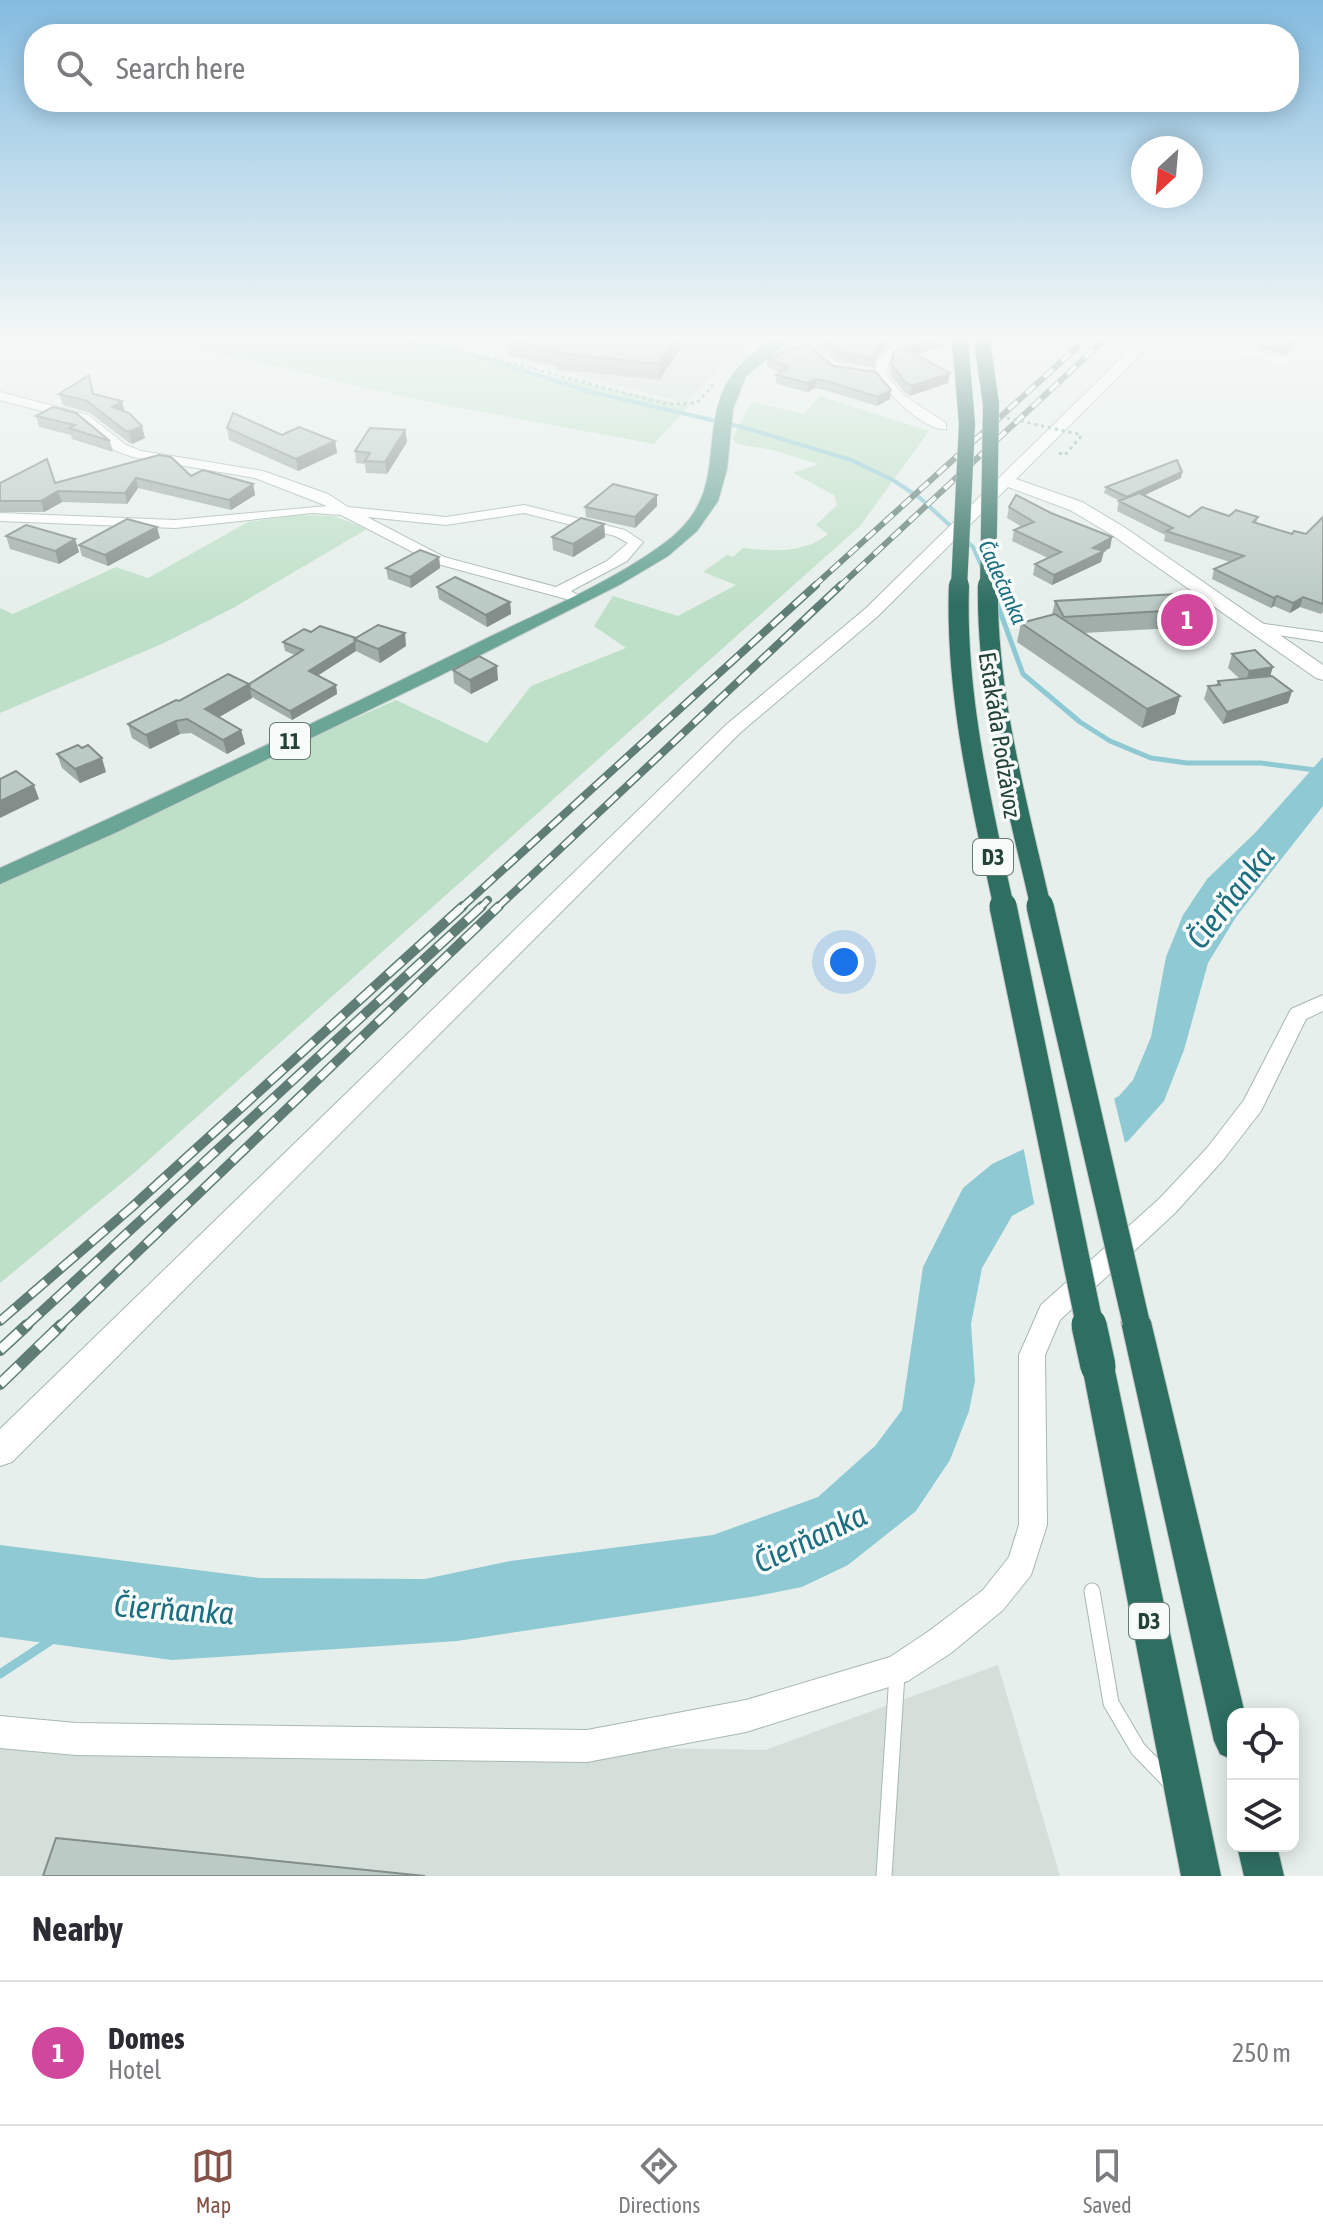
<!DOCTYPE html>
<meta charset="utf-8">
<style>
:root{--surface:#fff;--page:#f2f2f3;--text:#2b2b33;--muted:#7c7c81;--line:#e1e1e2;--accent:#855347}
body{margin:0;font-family:"Asap Condensed",sans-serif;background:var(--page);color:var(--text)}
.controls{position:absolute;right:24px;bottom:24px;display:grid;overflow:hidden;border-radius:16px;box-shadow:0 4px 20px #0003}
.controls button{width:72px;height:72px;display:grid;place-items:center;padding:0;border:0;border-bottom:2px solid var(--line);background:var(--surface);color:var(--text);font:40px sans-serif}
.compass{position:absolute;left:1131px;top:136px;width:72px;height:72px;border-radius:50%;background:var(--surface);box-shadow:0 4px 20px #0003;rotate:206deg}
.you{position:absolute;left:844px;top:962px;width:28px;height:28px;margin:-20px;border:6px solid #fff;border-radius:50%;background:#1a73e8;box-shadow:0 0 0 12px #1a73e833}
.badge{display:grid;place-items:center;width:52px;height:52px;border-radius:50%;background:var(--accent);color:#fff;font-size:26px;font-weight:700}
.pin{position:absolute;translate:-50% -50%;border:4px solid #fff;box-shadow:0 2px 8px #0006}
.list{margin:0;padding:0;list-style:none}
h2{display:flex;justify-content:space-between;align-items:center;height:104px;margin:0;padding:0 32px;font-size:34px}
h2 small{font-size:26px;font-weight:400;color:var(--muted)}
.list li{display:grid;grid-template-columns:52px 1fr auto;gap:24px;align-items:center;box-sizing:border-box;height:144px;padding:0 32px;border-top:2px solid var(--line)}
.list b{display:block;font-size:30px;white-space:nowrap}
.list p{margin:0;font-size:26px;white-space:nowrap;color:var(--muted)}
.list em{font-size:26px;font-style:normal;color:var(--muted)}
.icon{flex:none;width:44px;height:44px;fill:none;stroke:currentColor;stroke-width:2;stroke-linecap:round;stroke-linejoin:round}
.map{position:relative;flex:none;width:1323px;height:1876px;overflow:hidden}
.search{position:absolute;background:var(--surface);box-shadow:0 4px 20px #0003;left:24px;right:24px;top:24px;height:88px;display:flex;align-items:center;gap:20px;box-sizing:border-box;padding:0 28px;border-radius:32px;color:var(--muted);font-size:30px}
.sheet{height:248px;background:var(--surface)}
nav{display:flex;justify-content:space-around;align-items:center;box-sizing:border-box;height:112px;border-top:2px solid var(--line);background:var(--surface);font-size:22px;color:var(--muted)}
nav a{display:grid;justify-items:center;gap:4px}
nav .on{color:var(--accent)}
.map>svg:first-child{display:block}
</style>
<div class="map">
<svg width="1323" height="1876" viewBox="0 0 1323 1876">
<rect width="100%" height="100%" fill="#e6efeb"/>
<g fill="#d4dfda">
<path d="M552,341H736L752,347L721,367L685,403L526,362L540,348Z"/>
<path d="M998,1665L1060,1876H0V1736L765,1750Z"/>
</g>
<g fill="#bfe0c8">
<path d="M167,341H392L689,406L654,444L419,400Z"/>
<path d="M820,396L929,431L860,526L134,1173L0,1283V877L396,700L487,743L531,686L626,648L594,626L613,596L678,616L736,585L703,572L727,555L733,557L743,548C772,551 804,554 828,534L816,525L837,505L834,495L793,473L818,464L773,450L737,444L732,439L752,402L804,414Z"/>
<path d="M297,515L334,516L367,529L233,608L164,643L0,713V608L13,614L116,567L148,578L248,522Z"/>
</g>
<path fill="#8ec9d4" d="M1323,757V806L1236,917L1208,963L1184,1050L1164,1101L1129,1140L1043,1199L1012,1216L982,1268L971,1324L975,1381L969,1411L950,1460L916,1511L848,1565L802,1587L757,1596L457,1641L172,1660L0,1637V1545L259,1578L425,1579L510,1561L713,1535L818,1497L875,1446L902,1410L923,1267L963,1188L992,1164L1026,1148L1119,1096L1133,1080L1151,1037L1166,957L1183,915L1207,879L1255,833Z"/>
<path fill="#e6efeb" d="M1113,1094L1126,1147L1035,1208L1023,1145Z"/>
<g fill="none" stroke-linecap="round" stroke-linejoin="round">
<g stroke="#8ec9d4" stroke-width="4">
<path d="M402,341L487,359L587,391L746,428L851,460L893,480L920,498L956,531"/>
<path d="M964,539L973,547L983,570"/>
</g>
<path stroke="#8ec9d4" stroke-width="5" d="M995,598L1023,674L1080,722L1110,741L1151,758L1187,763H1261L1323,771"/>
<path stroke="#8ec9d4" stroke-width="9" d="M0,1674L50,1641"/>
<defs>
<path id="service-far1" d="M1198,341L1289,362"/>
<g id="service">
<path d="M1092,1591L1111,1703L1138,1749L1169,1781"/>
<path d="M884,1876L897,1674"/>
</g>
<g id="minor">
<path d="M788,341L804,342L848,369L842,373Z"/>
<path d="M898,341H910L889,361L887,375L903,395L946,423V429C923,431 888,393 875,375L877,360Z"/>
<path d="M0,392L88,415L126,445L141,451L263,471L328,494L348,507L446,517L524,505L625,530L643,542L627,561L571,591L578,595L570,600L434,563L341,515L312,513L175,528L0,521V513L175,520L327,506L255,478L133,457L116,451L80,421L0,400ZM524,513L615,536L628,543L607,561L556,587L444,557L367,517L446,525Z"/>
<path d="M1258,623L1323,632V642L1253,631L1250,628Z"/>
<path d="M1323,995V1011L1306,1019L1261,1111L1223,1160L1175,1213L1060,1320L1045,1355L1047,1525L1031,1575L1003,1610L951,1653L908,1681L746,1732L587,1762L76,1755L0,1748V1716L76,1723L587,1730L746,1700L890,1657L929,1631L983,1590L1009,1557L1019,1525V1355L1041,1305L1159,1199L1207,1148L1244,1100L1291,1009Z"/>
</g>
<path id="tertiary" d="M1139,341H1154L1016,479L1082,502L1124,527L1323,665V680L1316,678L1112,535L1070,510L1008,487L877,617L741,732L12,1462L0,1466V1429L727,724L865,609Z"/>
<path id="primary" d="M771,341H788L746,376L733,409L727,469L718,501L697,531L668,556L621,584L439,676L117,832L0,884V868C156,798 311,725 465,649C528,617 618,581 672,537C724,493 702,447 722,393C731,370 751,355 771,341Z"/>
<g id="motorway">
<path d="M1136,1309L1147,1313L1151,1322L1245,1714H1233V1760L1220,1754L1214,1741L1121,1322L1125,1313Z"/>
<path d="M1098,1352L1109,1356L1114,1366L1221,1876H1181L1082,1366L1087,1356Z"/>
<path d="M1237,1846H1277L1284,1876H1244Z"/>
</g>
</defs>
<use href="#service-far1" stroke="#a8b8b2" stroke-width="8"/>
<use href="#service" stroke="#a8b8b2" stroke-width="17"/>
<use href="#minor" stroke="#a8b8b2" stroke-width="2"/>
<use href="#tertiary" stroke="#a8b8b2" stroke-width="2"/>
<use href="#primary" stroke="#c2cac8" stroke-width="2"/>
<use href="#motorway" stroke="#c2cac8" stroke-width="2"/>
<g stroke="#86b3a5" stroke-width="3" stroke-dasharray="3 4" stroke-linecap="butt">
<path d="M426,341L667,404L697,403L713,385"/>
<path d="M1059,453L1065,455L1082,435"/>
</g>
<use href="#service-far1" stroke="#fff" stroke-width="7"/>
<use href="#service" stroke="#fff" stroke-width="15"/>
<use href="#minor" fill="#fff" fill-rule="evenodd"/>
<use href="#tertiary" fill="#fff" fill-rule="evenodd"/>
<use href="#primary" fill="#6aa596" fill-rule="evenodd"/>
<use href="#motorway" fill="#2f6f62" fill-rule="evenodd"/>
<defs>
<g id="rail-far3">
<path d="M813,587L1084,341"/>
<path d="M839,587L1103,341"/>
</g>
<g id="rail-far2">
<path d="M461,908L816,585"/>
<path d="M480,908L488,900"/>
<path d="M497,908L841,585"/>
</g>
<g id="rail-far1">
<path d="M0,1321L132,1207L463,906"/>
<path d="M25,1327L482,906"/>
<path d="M59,1327L499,906"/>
</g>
<g id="rail">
<path d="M0,1350L27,1325"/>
<path d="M0,1384L61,1325"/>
</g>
</defs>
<use href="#rail-far3" stroke="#5f7d75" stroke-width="6"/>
<use href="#rail-far2" stroke="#5f7d75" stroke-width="8"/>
<use href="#rail-far1" stroke="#5f7d75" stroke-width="10"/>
<use href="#rail" stroke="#5f7d75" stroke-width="12"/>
<use href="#rail-far3" stroke="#f7fbf9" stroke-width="4" stroke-dasharray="12" stroke-linecap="butt"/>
<use href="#rail-far2" stroke="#f7fbf9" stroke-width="5" stroke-dasharray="15" stroke-linecap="butt"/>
<use href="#rail-far1" stroke="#f7fbf9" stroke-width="7" stroke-dasharray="20" stroke-linecap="butt"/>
<use href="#rail" stroke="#f7fbf9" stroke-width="9" stroke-dasharray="26" stroke-linecap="butt"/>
<defs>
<g id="motorway-bridge-far3">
<path d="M982,341L991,404L988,587"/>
<path d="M959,587L967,424L960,341"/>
</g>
<g id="motorway-bridge-far2">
<path d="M959,585C955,694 981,802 1004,908"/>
<path d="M988,585C986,693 1017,803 1041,908"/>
</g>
<g id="motorway-bridge-far1">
<path d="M1003,906L1090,1327"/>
<path d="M1040,906L1136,1322"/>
</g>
<path id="motorway-bridge" d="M1089,1325L1098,1366"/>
</defs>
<use href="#motorway-bridge-far3" stroke="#c2cac8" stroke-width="17" stroke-linecap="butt"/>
<use href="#motorway-bridge-far2" stroke="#c2cac8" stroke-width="22" stroke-linecap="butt"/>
<use href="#motorway-bridge-far1" stroke="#c2cac8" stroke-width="29" stroke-linecap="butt"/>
<use href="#motorway-bridge" stroke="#c2cac8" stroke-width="37" stroke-linecap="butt"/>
<path stroke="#86b3a5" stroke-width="3" stroke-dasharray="3 4" stroke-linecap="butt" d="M1007,418L1082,435"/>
<use href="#motorway-bridge-far3" stroke="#2f6f62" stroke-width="16"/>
<use href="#motorway-bridge-far2" stroke="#2f6f62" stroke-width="20"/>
<use href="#motorway-bridge-far1" stroke="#2f6f62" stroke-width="27"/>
<use href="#motorway-bridge" stroke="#2f6f62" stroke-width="35"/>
</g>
<g fill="#a1aea9">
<path d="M508,341H685L659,380L557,369V366L509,356Z"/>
<path d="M818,341H893L877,356L874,368L838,361L820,347L821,342Z"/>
<path d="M905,341H942V346L915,354L950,373L948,383L910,396L905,393L890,374L893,353Z"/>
<path d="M1261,341H1297L1286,355L1259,348Z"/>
<path d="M767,358L834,366L890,399L877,406L825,390L815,388L808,392L780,385L776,383V375L780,372L767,367Z"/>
<path d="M59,394H94L125,412L145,438L132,444L128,442L90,413L63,405Z"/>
<path d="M53,407L110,441L113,452L72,439L71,435L39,427L36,416Z"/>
<path d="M227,428L335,441L337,453L298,471L229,440Z"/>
<path d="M405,430L407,442L387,474L366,473L365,464L356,463L355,451Z"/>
<path d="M159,455L191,476L253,484L255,495L231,510L138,488L127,504L62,502L44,512H0V483H55Z"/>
<path d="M1182,472L1181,478L1144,495L1189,517H1258L1256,523L1292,534H1306L1323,517V612L1321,614L1300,607L1290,613L1274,606L1271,608L1212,579L1214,569L1230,562L1164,541L1165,535L1117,511L1119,501H1120L1104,493L1106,487Z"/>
<path d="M657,495V506L635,528L586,517L585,507Z"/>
<path d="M1009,507L1051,513L1112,537L1110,548L1104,551L1101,562L1052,585L1033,575L1035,564L1048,558L1012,541L1014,530L1022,527L1007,518Z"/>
<path d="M604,524L605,537L573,557L553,550L552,537Z"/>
<path d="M6,536L75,539L79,552L59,564L10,549Z"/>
<path d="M160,538L108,566L82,556L79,545Z"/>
<path d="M439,557L440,568L411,588L388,579L386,568Z"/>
<path d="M437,587L510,602L511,614L487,627L439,599Z"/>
<path d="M1055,601L1196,609L1191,627L1083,633L1180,696L1175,714L1142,728L1017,642L1021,623L1052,615Z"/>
<path d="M311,632L406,646L380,663L356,651L318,675L336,685L337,694L292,720L252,697V698L219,717L241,730L245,744L227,754L191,733L180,734L150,749L132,738L128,724L179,701L249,684L295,655L285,651L283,642Z"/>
<path d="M1232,654L1292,691L1288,703L1223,724L1204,699L1208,686L1216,685L1218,681L1240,679L1228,668Z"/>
<path d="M453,670L498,680L471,694L454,683Z"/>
<path d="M57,754L106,772L80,783L62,768Z"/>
</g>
<g fill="#838d89">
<path d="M674,341H685L659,380V364Z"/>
<path d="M883,341H893L877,356L874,368L878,346Z"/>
<path d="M927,341H942V346L903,358L904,348Z"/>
<path d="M1289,341H1297L1286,355Z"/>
<path d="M950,373L948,383L910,396L912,386Z"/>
<path d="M816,379L815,388L808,392V383Z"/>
<path d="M891,390L890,399L877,406L878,397Z"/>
<path d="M122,401L125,413L112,407Z"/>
<path d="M142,426L145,438L132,444L129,432Z"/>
<path d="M405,430L407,442L387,474L385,462Z"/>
<path d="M335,441L337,453L298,471L296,459Z"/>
<path d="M1182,472L1181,478L1126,504L1127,497Z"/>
<path d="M136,478L138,488L127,504L125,493Z"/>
<path d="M253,484L255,495L231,510L229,500Z"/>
<path d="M58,491L62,502L44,512L41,501Z"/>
<path d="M657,495V506L635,528V517Z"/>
<path d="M604,524L605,537L573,557V544Z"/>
<path d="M157,527L160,538L108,566L105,555Z"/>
<path d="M1112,537L1110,548L1104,551L1101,562L1052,585L1054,575Z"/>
<path d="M75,539L79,552L59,564L55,551Z"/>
<path d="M439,557L440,568L411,588L410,577Z"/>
<path d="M1277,596L1274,606L1271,608L1274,598Z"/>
<path d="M1303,597L1300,607L1290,613L1293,603Z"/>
<path d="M510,602L511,614L487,627L486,615Z"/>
<path d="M405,633L406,646L380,663L378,649Z"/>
<path d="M355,642L356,651L311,680L309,671Z"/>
<path d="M497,666L498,680L471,694L470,680Z"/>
<path d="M1273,667L1269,680L1245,684L1249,671Z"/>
<path d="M249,684L252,698L209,723L205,709Z"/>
<path d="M336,685L337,694L292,720L290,711Z"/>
<path d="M1292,691L1288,703L1223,724L1227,712Z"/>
<path d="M1180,696L1175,714L1142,728L1147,709Z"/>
<path d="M176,721L180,734L150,749L146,735Z"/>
<path d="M241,730L245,744L227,754L223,740Z"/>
<path d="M102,758L106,772L80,783L75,769Z"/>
<path d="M34,785L39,799L0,818V801Z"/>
</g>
<g fill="#bbcac4" stroke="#838d89" stroke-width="2">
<path d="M516,341H674L659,364L557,353L559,350Z"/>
<path d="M826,341H883L878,346L875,358L839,352Z"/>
<path d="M905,341H927L904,348L950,373L912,386L906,383L891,364L893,353Z"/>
<path d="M806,344L834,366L876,372L891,390L878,397L826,381L816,379L808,383L776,375L789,367L767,358Z"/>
<path d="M89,375L93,394L122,401L112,407L129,413L142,426L129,432L124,430L87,401L59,394Z"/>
<path d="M53,407L76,413L110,441L69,428L75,425L36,416Z"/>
<path d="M233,413L282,435L299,427L335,441L296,459L227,428Z"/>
<path d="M370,428L405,430L385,462L365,461L370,453L355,451Z"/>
<path d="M159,455L171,457L191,476L203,470L253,484L229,500L136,478L125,493L58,491L41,501H0V483L47,459L55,483Z"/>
<path d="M1177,460L1182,472L1127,497L1106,487Z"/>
<path d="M613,484L657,495L635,517L585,507Z"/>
<path d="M1139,493L1189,517L1202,507L1229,516L1236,510L1258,517L1253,522L1292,534L1294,531L1306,534L1323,517V604L1303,597L1293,603L1277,596L1274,598L1214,569L1244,556L1166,531L1173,528L1119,501Z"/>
<path d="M1016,495L1051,513L1112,537L1093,548L1104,551L1054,575L1035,564L1061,552L1014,530L1034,522L1009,507Z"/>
<path d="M581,518L604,524L573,544L552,537Z"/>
<path d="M127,519L157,527L105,555L79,545Z"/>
<path d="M26,525L75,539L55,551L6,536Z"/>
<path d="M420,550L439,557L410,577L386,568Z"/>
<path d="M455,577L510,602L486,615L437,587Z"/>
<path d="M1195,593L1196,609L1064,617L1055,601Z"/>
<path d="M1055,614L1180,696L1147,709L1021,623Z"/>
<path d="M378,625L405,633L378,649L354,639Z"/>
<path d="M320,626L356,638L354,639L355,642L309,671L336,685L290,711L250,688L249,684L246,686L303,650L283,642L304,629L311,632Z"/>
<path d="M1255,650L1273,667L1249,671L1232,654Z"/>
<path d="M479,656L497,666L470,680L453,670Z"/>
<path d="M228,674L249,684L205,709L241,730L223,740L187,719L176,721L146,735L128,724L176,700L179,701Z"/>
<path d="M1272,676L1292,691L1227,712L1208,686L1220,685L1218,681Z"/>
<path d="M78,745L82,748L88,745L102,758L75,769L57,754Z"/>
<path d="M16,771L34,785L0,801V779Z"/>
<path d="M56,1838L425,1876H43Z"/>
</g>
<linearGradient id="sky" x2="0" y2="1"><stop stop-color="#84bce0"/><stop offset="0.56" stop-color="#f4f8f6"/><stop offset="1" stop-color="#f4f8f6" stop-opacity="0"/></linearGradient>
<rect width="1323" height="604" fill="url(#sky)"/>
<g text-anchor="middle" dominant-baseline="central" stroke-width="7" stroke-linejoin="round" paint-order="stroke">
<g font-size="22" font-style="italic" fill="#1c6f80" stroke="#f7fbf9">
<text transform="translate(1003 582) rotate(66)">Čadečanka</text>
</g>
<g fill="#f7fbf9" stroke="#637a73" stroke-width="2">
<rect x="270" y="723" width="40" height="36" rx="6"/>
<rect x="973" y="839" width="40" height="36" rx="6"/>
<rect x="1129" y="1603" width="40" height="36" rx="6"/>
</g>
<g font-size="22" font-weight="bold" fill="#24423a">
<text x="290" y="741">11</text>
<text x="993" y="857">D3</text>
<text x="1149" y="1621">D3</text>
</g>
<g font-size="24" fill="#24423a" stroke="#f7fbf9">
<text transform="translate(1000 735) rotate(81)">Estakáda Podzávoz</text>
</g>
<g font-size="32" font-style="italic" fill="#1c6f80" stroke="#f7fbf9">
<text transform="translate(1230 897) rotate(-52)">Čierňanka</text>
<text transform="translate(810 1538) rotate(-25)">Čierňanka</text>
<text transform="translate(174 1609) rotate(4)">Čierňanka</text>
</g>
</g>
</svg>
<div class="controls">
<button><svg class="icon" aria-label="locate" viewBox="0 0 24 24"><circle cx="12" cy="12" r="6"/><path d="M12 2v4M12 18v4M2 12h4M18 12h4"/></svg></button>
<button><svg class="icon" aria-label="layers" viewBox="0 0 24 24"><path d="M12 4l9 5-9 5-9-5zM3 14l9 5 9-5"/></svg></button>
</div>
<svg class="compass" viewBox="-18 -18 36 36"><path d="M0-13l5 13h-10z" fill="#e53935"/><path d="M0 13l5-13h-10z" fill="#7c7c81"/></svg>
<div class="you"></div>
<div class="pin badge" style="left:1187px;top:620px;background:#d1479c">1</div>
<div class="search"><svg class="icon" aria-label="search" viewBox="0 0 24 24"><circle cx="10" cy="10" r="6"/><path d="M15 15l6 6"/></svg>Search here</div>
</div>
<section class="sheet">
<h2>Nearby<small></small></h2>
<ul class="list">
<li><span class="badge" style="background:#d1479c">1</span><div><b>Domes</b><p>Hotel</p></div><em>250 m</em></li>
</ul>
</section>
<nav>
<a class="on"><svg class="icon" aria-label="map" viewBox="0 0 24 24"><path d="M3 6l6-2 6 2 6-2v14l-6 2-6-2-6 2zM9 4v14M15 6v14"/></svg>Map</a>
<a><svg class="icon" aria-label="directions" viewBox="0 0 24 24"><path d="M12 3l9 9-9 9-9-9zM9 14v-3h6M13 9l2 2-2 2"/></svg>Directions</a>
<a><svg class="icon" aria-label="saved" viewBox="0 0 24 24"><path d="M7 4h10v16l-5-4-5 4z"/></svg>Saved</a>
</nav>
